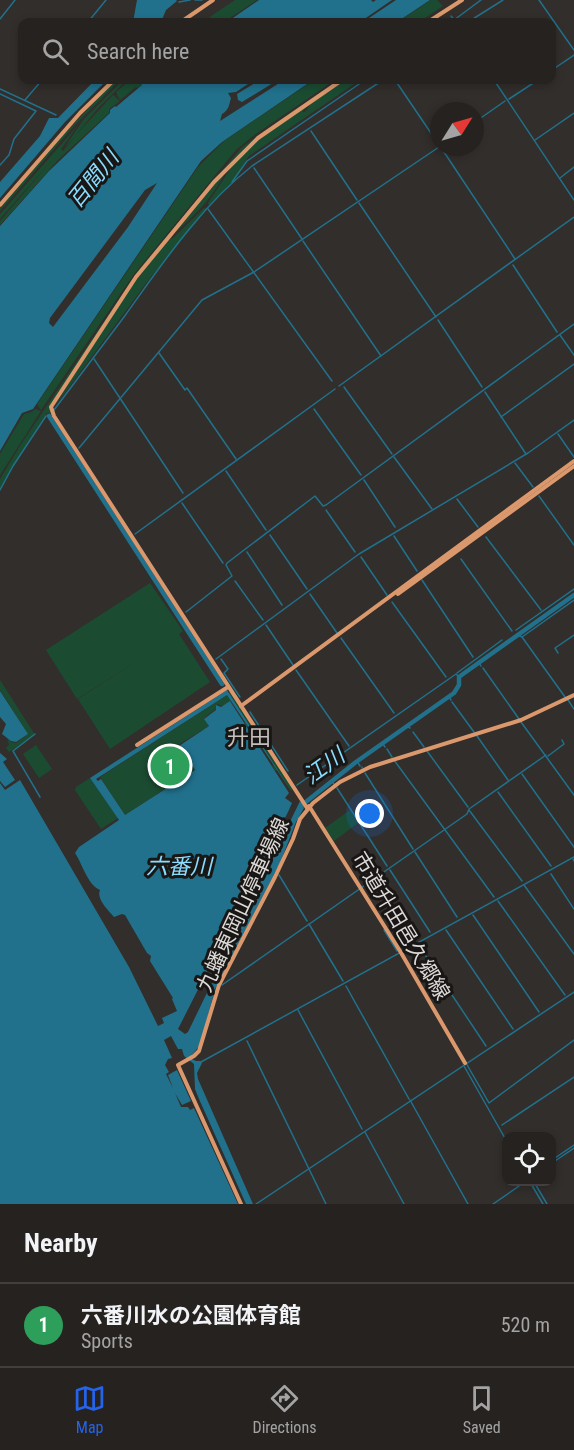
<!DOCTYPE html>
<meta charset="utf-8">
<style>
:root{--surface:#262220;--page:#322f2d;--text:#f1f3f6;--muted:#a4a4a5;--line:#423f3e;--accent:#2563eb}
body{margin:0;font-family:"Roboto Condensed","Noto Sans JP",sans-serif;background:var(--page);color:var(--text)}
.controls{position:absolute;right:18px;bottom:18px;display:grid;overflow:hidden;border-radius:12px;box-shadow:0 3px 9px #0003}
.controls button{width:54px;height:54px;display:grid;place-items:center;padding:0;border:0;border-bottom:2px solid var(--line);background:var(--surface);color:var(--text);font:30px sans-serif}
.compass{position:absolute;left:430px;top:102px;width:54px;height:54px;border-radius:50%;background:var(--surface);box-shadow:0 3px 9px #0003;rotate:53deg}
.you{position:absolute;left:370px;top:814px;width:21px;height:21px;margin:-15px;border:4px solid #fff;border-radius:50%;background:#1a73e8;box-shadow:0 0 0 9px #1a73e833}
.badge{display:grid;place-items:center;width:39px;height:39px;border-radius:50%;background:var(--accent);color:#fff;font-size:20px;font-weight:700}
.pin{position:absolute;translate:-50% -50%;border:3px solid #fff;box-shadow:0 2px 6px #0006}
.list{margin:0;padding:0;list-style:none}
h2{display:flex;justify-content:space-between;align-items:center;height:78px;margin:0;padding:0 24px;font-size:26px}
h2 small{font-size:20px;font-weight:400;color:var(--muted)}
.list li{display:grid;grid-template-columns:39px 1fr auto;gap:18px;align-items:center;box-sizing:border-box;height:84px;padding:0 24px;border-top:2px solid var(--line)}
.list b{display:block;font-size:22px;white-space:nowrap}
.list p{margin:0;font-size:20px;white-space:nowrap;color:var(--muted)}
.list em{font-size:20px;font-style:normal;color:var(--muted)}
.icon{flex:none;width:33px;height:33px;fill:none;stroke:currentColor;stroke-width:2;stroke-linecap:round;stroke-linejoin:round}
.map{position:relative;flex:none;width:574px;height:1204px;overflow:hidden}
.search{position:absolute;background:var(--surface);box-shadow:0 3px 9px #0003;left:18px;right:18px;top:18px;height:66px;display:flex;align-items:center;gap:15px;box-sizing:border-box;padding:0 21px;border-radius:12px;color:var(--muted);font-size:22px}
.sheet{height:162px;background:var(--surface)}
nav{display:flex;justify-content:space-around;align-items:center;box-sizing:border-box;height:84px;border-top:2px solid var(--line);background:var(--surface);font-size:16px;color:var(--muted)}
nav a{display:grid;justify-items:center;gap:3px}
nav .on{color:var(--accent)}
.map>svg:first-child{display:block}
</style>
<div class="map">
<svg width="574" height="1204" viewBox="0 0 574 1204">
<rect width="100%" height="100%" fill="#322e2b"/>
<g fill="#1b4c32">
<path d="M235,0H257L224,22H206L211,16Z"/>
<path d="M431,0H437L443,6L419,22H398Z"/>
<path d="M116,80H120L74,126L0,211V207L59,139Z"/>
<path d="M123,80H127L99,107L75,136L113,95L120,101L109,109V113L59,159L0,225V221L53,159L0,219V214L79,124L61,149L63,151L75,137L64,148L84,119Z"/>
<path d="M130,80H137L142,85L138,88L136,87L120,100L116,92Z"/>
<path d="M314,80H335L253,136L236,150L134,274L41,410L37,404L198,167L224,141Z"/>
<path d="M345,80H360L249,156L232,182L209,207L208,203L234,163L261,138L309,104L302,112H305L312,102Z"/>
<path d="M308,100L249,144L219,174L139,272L52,402L49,407L51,414L47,413L23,450L0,490V479L21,444L140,268L242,147Z"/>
<path d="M227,169C215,195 196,215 174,233Z"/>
<path d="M204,208H208L150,278L53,409L123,297L168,240L173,238Z"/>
<path d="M35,409L41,411L0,475V454L24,414L32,412Z"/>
<path d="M150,583L183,631L179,634L210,682L110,749L78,699L146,655L77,699L46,650Z"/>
<path d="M0,680L35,735L9,752L6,748L9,745L7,737L11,742L16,743L28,734L0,690Z"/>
<path d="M230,692L293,789L291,791L277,770L275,771L272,766L274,764L249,726L247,727L244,723L246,722L228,694Z"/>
<path d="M227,695L231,701L222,706L217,704L216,709L204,718L209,726L178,745L194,770L125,815L100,777Z"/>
<path d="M36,745L52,769L39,778L23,754Z"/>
<path d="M90,778L118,818L101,829L75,790L76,787Z"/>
<path d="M350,810L358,823L334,841L325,828Z"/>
<path d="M224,944L229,946L209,986L204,984Z"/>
</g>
<g fill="#21718d" fill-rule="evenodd">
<path d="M137,0H176L177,1L166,10L161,22H133Z"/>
<path d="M259,0H371L373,2L376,0H392L360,22H339L340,20L336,22H227Z"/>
<path d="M396,0H430L397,22H363Z"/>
<path d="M95,80H107L65,122L0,198V182L40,136L49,118H58Z"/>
<path d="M138,80H278L242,102L238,100L237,94L255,83L254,80L236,92L228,93L231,98C229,105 229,110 222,114L220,121L284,80H313L222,142L201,161L33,409L22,413L0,451V226L49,171L110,113V110L115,106L116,107L142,85ZM157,183L128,227L53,327L49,323L50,318L145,190Z"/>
<path d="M227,690L291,791L227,695L96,779L98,781L101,779L125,815L195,770L179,746L209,726L204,719L216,710V705L221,707L230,701L289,793L285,798L292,803L288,812L178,1029L185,1034L188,1032L300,801L304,808L296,822L280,863L215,989L200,1045L192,1055V1059L196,1061H201L202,1063L197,1073L198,1079L253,1204H246L199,1099L195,1089L194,1064L184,1056L182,1049H178L171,1036L164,1040L172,1058L168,1059L165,1065L169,1072L166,1074L173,1088L168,1075L177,1070L191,1101L182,1105L175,1093L181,1107H188L190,1110L194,1108L238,1204H0V783L5,790L20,780L129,967L158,1026L164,1023L162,1018L177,1011L172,999L173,998L150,961L151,956L147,953L125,915L122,914L114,917C108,910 96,899 100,890C87,884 83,865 75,853L79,847L119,820L90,778Z"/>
<path d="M0,691L28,734L16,742L11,741L2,734L6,724L0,717Z"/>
<path d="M0,753L7,759L3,762L15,780L5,787L0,781Z"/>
</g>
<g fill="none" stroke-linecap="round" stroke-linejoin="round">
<g stroke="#21718d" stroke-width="1.5">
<path d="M195,0H202"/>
<path d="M539,0L574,50"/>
<path d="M179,2L190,0"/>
<path d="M451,16L456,22"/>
<path d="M0,19L15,0"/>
<path d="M454,20L481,0"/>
<path d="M88,22L106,0"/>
<path d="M449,22L451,21"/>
<path d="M468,22L503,0"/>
<path d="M552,70L574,55"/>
<path d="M395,80L439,145"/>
<path d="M494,80L574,200"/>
<path d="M0,89L56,115"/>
<path d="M0,94L36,111L14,139L9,155L0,165"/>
<path d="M509,99L538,80"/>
<path d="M25,100L42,80"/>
<path d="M475,122L505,101"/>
<path d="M311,131L357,200"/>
<path d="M535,140L574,113"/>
<path d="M442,149L515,259"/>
<path d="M254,168L302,239"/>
<path d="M560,178L574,167"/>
<path d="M232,182L247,161L365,80"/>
<path d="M359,203L436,317"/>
<path d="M208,209L332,381"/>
<path d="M303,241L381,356"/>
<path d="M513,265L557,332"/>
<path d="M438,320L482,387"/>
<path d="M560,335L574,355"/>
<path d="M159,353L185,390L187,388L236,459"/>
<path d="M94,359L183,493"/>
<path d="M339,386L574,217"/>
<path d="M344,387L392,454"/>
<path d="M485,392L526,454"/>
<path d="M314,409L361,475"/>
<path d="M54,410C77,379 101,348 124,317C162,264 200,207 252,166L383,80"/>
<path d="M48,415L50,416"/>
<path d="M501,417L574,364"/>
<path d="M558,434L574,457"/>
<path d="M79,448L202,300L254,272L439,147"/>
<path d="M394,457L432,509"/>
<path d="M515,463L533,487"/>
<path d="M226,471L266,530"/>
<path d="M364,480L395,527"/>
<path d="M0,490L13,466L46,416"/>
<path d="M539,496L574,545"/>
<path d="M457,499L478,527"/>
<path d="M182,503L223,563"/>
<path d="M326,510L355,552"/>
<path d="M135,534L335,389"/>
<path d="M270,535L307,589"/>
<path d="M394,536L417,571"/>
<path d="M486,537L541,610"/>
<path d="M128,539L129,538"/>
<path d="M247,552L282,605"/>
<path d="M361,557L387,595"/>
<path d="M461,559L512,631"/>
<path d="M422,580L473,657"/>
<path d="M235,581L263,620"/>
<path d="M310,594L337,633"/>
<path d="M392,602L446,677"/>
<path d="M186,612L232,576L226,565L227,563L315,496L323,506L326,505L574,324"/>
<path d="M179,618L180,617"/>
<path d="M266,625L293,665"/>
<path d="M516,630L574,589"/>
<path d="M518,635L522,637L574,600"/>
<path d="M522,637L565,697"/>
<path d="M341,638L394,713"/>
<path d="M558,653L555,648L574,635"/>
<path d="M216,659L359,554L528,453L574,420"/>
<path d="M221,659L228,669L224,673L240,697"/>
<path d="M479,663L481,666"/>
<path d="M209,664L210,663"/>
<path d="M483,668L519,719"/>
<path d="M296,670L349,746"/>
<path d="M457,673L502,640"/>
<path d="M449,697L451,700"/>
<path d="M568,700L574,709"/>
<path d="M452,702L474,732"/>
<path d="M250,712L288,771"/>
<path d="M521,722L574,795"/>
<path d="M408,727L410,728"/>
<path d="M413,732L424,747"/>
<path d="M35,734L13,751L40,797"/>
<path d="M477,736L508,780"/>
<path d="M383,744L385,747"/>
<path d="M387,749L392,757"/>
<path d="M427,751L468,807"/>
<path d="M548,756L564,744L562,740"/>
<path d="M394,760L494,897"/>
<path d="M357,761L360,766"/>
<path d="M362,767V768"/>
<path d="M365,773L413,849"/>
<path d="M522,774L574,847"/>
<path d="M332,781L334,784"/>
<path d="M297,785L456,674L459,677"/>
<path d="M337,788L387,866"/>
<path d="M498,792L551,866"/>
<path d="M469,810L522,881"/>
<path d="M415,852L457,917"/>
<path d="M573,859L574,861"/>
<path d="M390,870L430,932"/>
<path d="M551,874L574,909"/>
<path d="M279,875L307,921"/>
<path d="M524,885L574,954"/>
<path d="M498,901L565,995"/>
<path d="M473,915L539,1012"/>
<path d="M309,924L343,981"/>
<path d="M384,930L397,951"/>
<path d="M446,930L513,1029"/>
<path d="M418,944L486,1046"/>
<path d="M222,985L467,814L469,809L546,755"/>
<path d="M346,986L409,1099"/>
<path d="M298,1010L362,1129"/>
<path d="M247,1041L326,1204"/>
<path d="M201,1062L574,857"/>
<path d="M466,1063L489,1103L574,1040"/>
<path d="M464,1066L506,1140"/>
<path d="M410,1100L468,1204"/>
<path d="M502,1125L574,1077"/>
<path d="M365,1132L404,1204"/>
<path d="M552,1160L574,1145"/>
<path d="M552,1163L574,1148"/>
<path d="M530,1182L543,1204"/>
<path d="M534,1182L547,1204"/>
<path d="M256,1204L574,992"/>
<path d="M493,1204L525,1182"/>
</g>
<g stroke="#21718d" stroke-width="4.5">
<path d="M49,416L222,684"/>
<path d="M302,805L356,762L454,693L459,685V677L463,674L574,595"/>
</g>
<g stroke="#db986d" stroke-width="4">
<path d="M181,22L213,0"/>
<path d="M428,22L462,0"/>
<path d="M0,205L80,113L114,80"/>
<path d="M398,594L574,466"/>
<path d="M241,706L574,461"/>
<path d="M137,745L228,687"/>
<path d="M309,806L400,951L465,1063"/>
<path d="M307,808L54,416L51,407L136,277L214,182L258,138L342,80"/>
<path d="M241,1204L178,1065L194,1056L199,1051L219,985L275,877L293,839L300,819L313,803L340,782L370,767L521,720L574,695"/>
</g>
</g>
<g text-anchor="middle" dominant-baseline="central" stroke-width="6" stroke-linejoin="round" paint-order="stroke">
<g font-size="21" fill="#dcd9d7" stroke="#191715">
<text transform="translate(243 905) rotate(-65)">九蟠東岡山停車場線</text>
<text transform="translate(401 926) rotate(59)">市道升田邑久郷線</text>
</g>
<g font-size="22" font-style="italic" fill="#8adcff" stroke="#191715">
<text transform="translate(93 179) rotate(-51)">百間川</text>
<text transform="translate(324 766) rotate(-36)">江川</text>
<text x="179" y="866">六番川</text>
</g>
<g font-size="22" fill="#c6c0bc" stroke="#191715">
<text x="249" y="737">升田</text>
</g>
</g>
</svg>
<div class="controls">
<button><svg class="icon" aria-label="locate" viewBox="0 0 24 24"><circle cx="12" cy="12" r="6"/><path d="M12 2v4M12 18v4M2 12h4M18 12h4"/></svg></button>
</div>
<svg class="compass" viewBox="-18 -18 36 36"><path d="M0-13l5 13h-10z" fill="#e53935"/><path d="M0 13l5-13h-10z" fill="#a4a4a5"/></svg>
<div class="you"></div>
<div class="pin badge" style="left:170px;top:766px;background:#2e9e5b">1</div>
<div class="search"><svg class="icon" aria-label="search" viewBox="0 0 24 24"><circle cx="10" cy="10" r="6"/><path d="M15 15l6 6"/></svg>Search here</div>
</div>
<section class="sheet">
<h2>Nearby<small></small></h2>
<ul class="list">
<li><span class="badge" style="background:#2e9e5b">1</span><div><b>六番川水の公園体育館</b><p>Sports</p></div><em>520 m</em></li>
</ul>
</section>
<nav>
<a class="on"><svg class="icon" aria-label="map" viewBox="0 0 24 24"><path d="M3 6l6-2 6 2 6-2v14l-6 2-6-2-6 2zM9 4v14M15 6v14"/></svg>Map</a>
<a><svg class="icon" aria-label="directions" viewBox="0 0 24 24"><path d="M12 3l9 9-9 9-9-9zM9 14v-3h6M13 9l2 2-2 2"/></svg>Directions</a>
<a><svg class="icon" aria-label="saved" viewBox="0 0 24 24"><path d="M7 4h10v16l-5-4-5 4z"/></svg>Saved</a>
</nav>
